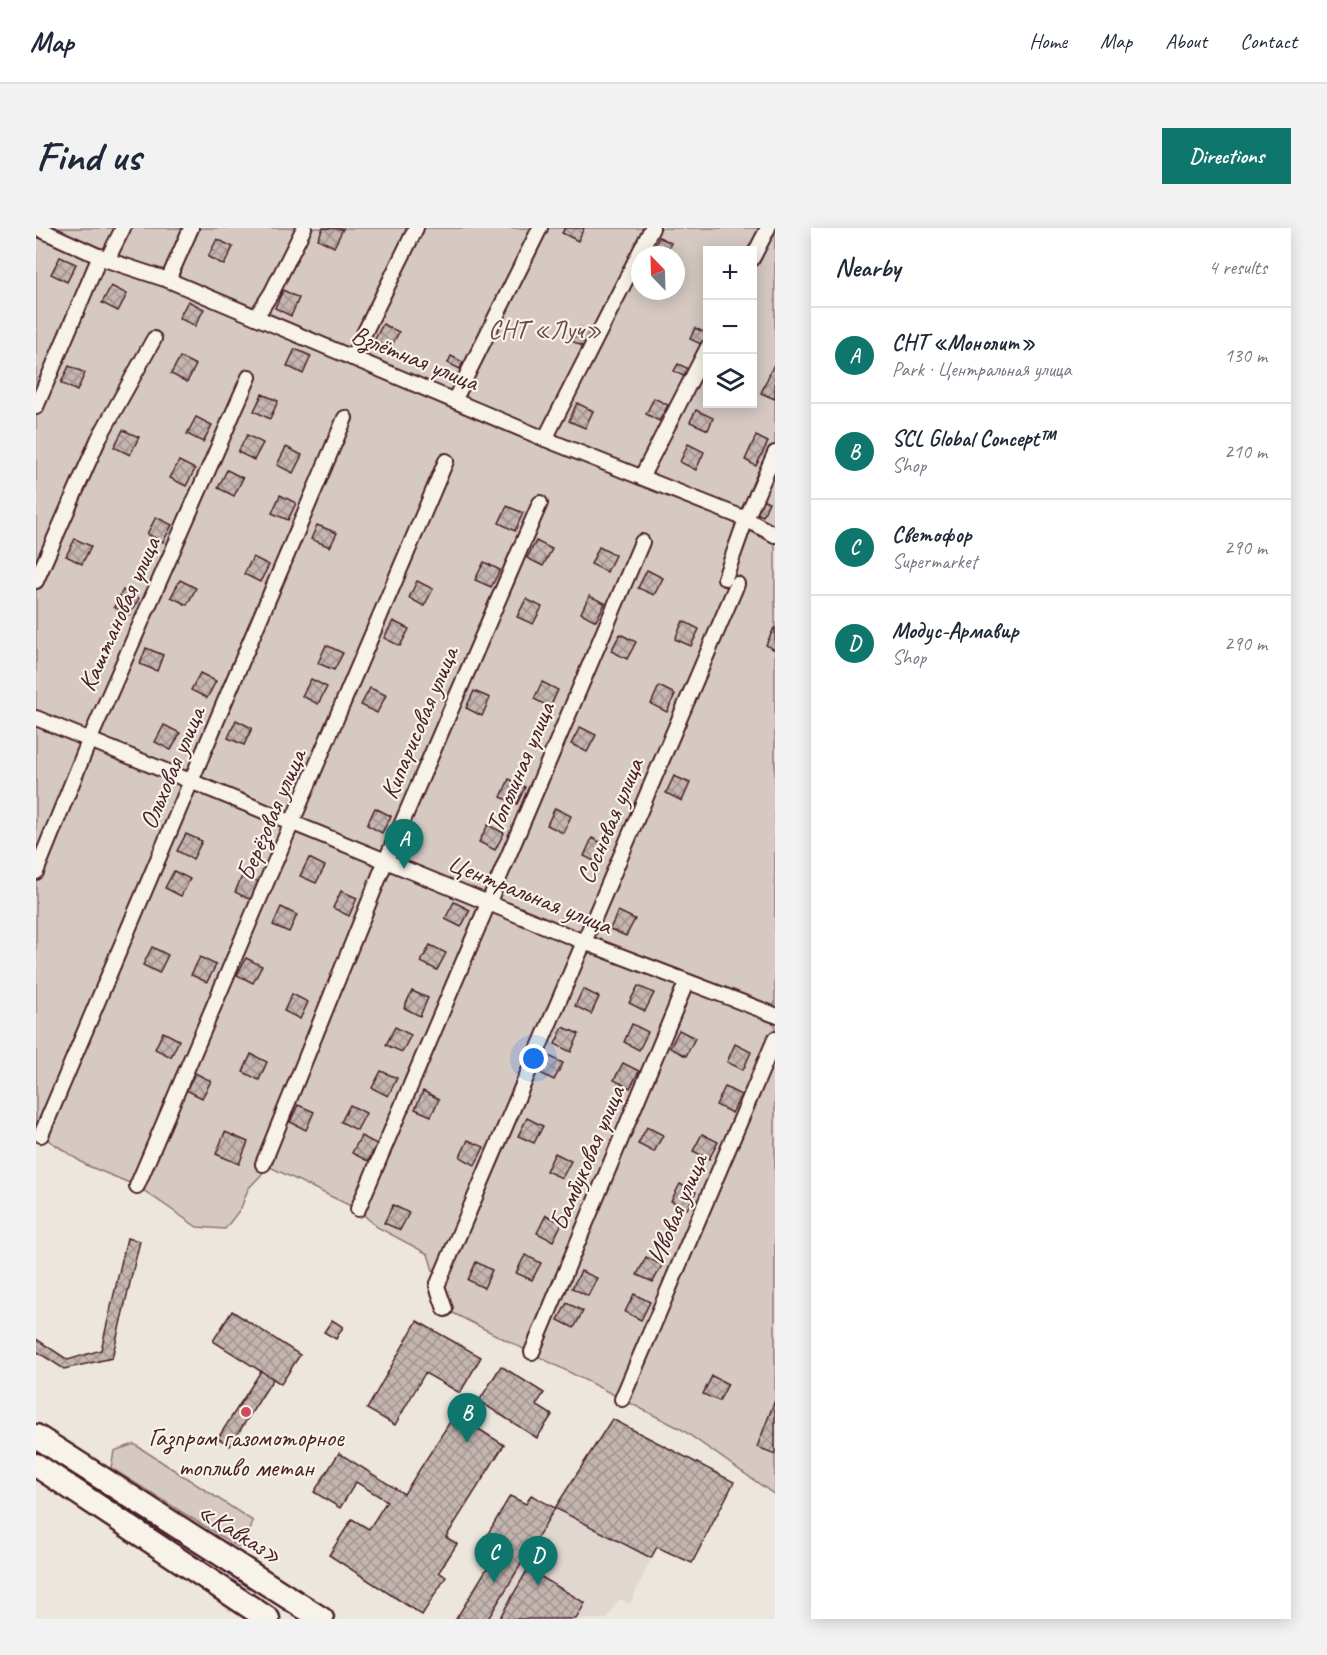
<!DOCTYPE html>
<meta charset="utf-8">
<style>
:root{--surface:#fff;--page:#f2f2f3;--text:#1f2937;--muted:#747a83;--line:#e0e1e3;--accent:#0f766e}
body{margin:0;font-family:Caveat,sans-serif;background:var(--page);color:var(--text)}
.controls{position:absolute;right:18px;top:18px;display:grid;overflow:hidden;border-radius:0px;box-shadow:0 3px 15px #0003}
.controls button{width:54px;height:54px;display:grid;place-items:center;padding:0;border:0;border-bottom:2px solid var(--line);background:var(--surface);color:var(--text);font:30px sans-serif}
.compass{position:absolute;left:595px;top:18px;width:54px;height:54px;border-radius:50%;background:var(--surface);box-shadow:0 3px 15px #0003;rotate:337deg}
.you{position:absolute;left:498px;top:831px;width:21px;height:21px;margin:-15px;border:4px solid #fff;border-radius:50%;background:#1a73e8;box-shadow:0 0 0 9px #1a73e833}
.badge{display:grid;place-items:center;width:39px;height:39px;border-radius:50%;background:var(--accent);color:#fff;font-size:20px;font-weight:700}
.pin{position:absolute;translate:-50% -50px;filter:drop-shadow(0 2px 3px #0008)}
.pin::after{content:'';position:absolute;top:32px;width:21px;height:18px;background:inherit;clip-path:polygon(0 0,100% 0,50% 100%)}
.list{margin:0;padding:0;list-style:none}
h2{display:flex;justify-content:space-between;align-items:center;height:78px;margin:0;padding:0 24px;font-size:26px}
h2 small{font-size:20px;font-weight:400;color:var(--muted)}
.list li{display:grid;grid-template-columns:39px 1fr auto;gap:18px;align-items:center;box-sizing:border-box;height:96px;padding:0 24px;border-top:2px solid var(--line)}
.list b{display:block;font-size:22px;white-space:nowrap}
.list p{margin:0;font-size:20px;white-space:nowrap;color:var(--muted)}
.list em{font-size:20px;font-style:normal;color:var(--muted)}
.icon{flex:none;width:33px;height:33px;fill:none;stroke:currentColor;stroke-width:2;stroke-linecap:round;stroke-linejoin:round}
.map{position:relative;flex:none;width:739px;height:1391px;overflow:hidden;border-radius:0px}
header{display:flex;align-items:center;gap:36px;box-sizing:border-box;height:84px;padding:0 30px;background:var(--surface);border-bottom:2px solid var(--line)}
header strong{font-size:28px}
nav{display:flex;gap:33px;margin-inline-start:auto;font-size:21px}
.intro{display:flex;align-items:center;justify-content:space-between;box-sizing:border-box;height:144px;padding:0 36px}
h1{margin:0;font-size:42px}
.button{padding:15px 27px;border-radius:0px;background:var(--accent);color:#fff;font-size:21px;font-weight:700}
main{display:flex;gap:36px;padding:0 36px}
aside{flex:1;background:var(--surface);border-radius:0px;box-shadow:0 3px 15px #0003}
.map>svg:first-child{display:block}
</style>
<header>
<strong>Map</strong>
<nav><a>Home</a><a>Map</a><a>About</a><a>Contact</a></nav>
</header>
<div class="intro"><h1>Find us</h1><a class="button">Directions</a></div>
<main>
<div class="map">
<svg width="739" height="1391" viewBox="0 0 739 1391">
<defs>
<pattern id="building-cross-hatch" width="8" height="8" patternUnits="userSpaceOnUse" patternTransform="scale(1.5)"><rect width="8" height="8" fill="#c4b5b0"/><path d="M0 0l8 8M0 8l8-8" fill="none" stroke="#a1938f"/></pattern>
</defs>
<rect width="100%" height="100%" fill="#ece6dd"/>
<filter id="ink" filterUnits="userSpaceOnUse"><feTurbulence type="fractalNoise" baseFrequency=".0167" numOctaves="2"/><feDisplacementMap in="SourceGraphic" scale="12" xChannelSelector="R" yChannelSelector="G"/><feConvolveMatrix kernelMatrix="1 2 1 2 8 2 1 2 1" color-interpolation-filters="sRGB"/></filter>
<g filter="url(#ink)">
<path fill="#e0d7d0" d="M519,1280L615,1330L594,1376L583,1371L571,1391H540L549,1375L493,1342L463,1391H453Z"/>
<g fill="#d5c9c2" stroke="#907476" stroke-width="1.5" fill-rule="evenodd">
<path d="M0,0H739V1267L645,1201L409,1081L392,1026L341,999L321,981L228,936L226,946L212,961L205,980L189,1001L161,999L101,958L50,937L0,904ZM672,22H716V176H672ZM604,27H640V63H604Z"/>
<path d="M98,1216L217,1293L210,1315L202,1319L75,1240L78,1223Z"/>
</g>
<g fill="url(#building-cross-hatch)" stroke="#4a1f2b" stroke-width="1.5">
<path d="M287,0L307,1L298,19L282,11Z"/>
<path d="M529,0H548L542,13L526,5Z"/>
<path d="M623,9L635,15L631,23L619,17Z"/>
<path d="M181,11L197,19L188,37L172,29Z"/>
<path d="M24,29L40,36L31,54L15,46Z"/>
<path d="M75,58L91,66L82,83L66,75Z"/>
<path d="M247,62L263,70L255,88L239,80Z"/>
<path d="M152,73L168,81L159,98L143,90Z"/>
<path d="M347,96L363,104L354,121L338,113Z"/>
<path d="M543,99L557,105L550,120L536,113Z"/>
<path d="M659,100L672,106L667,117L654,111Z"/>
<path d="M259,121L275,128L267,146L251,138Z"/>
<path d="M415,128L427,134L424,141L412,135Z"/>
<path d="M144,129L160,137L151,154L135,146Z"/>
<path d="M739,134V171L725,165Z"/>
<path d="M642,136L653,141L649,149L638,143Z"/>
<path d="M33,138L49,145L41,163L25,155Z"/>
<path d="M226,166L242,173L234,191L218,183Z"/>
<path d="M618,170L632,177L623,193L610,186Z"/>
<path d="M541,175L557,183L549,200L533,193Z"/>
<path d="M660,182L677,190L672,202L654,194Z"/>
<path d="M160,189L176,197L167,214L151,206Z"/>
<path d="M87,202L103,209L94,227L78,219Z"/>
<path d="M211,207L227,215L218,232L202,224Z"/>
<path d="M720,208L732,214L720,238L709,232Z"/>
<path d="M652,216L668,224L660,242L644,234Z"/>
<path d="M250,219L266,227L257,245L241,237Z"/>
<path d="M143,233L159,241L150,258L134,250Z"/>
<path d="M191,242L207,250L198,268L182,260Z"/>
<path d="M244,267L260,275L252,292L236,285Z"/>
<path d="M723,270L733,274L727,288L718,284Z"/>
<path d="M471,278L487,285L479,303L463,295Z"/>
<path d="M120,289L136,297L127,314L111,306Z"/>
<path d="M281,297L301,305L294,319L275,311Z"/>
<path d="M39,311L55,318L46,336L30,328Z"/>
<path d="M500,313L516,321L507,338L491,330Z"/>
<path d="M563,319L579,327L571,344L555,336Z"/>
<path d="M217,329L233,337L224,354L208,346Z"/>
<path d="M448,334L464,342L455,359L439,352Z"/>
<path d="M611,342L627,350L618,367L602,360Z"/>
<path d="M144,352L160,360L151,377L135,369Z"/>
<path d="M381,353L397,361L388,378L373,370Z"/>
<path d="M87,362L103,370L94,387L78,379Z"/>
<path d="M553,368L569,375L560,393L545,385Z"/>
<path d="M490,371L506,379L497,396L481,389Z"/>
<path d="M357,393L373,401L364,418L348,410Z"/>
<path d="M647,393L663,401L655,418L639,411Z"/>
<path d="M738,400H739V422L730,417Z"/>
<path d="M584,406L600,414L591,431L575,423Z"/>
<path d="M290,417L307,425L298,442L282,435Z"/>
<path d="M110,420L127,427L121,443L104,436Z"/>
<path d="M164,445L180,453L171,470L155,462Z"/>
<path d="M275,451L291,459L282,476L266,468Z"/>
<path d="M506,454L522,462L514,479L498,471Z"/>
<path d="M623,458L639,466L631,484L615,476Z"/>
<path d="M334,460L350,467L341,485L325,477Z"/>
<path d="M438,463L454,470L446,488L430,480Z"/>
<path d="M200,492L216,500L208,517L192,510Z"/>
<path d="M128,497L144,505L135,522L119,514Z"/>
<path d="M544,499L560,507L551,524L535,516Z"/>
<path d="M638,548L654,555L646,573L630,565Z"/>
<path d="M473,551L489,559L481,576L465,569Z"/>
<path d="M339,580L355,588L346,605L331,597Z"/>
<path d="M519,580L535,588L527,605L511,597Z"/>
<path d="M452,597L468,605L459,622L443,614Z"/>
<path d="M150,606L166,613L157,631L141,623Z"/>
<path d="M556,610L572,618L564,636L548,628Z"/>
<path d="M273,630L289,638L280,655L264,648Z"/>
<path d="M138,643L154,651L145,668L129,660Z"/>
<path d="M207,646L223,654L215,672L199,664Z"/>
<path d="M305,663L321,670L313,688L297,680Z"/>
<path d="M418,674L434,682L425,699L409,691Z"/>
<path d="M245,679L261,687L253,704L237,697Z"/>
<path d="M582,683L599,691L590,708L574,701Z"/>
<path d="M394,717L410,725L401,742L385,734Z"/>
<path d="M116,719L132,727L123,745L107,737Z"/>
<path d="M164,729L180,737L171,754L155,747Z"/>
<path d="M210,730L226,738L217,755L201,747Z"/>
<path d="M602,758L618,765L609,783L593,775Z"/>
<path d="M547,761L563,769L555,786L539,778Z"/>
<path d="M376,763L392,770L384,788L368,780Z"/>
<path d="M256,766L272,774L264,791L248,783Z"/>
<path d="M596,796L612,804L603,822L588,814Z"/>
<path d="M359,799L375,807L366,824L350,817Z"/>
<path d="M527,799L543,806L535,824L519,816Z"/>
<path d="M643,802L659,810L650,828L634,820Z"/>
<path d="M127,804L143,812L135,829L119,821Z"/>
<path d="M699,816L715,824L707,842L691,834Z"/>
<path d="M215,826L231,834L223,852L207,844Z"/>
<path d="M511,827L527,835L518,852L502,844Z"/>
<path d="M587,835L603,843L594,860L578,852Z"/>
<path d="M345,843L361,850L352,868L336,860Z"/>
<path d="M159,845L175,853L166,870L150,862Z"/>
<path d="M689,859L705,867L696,885L680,877Z"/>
<path d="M387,863L403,871L395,888L379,881Z"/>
<path d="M262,877L278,884L270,902L254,894Z"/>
<path d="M314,877L330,885L321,902L305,894Z"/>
<path d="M491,890L507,898L498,915L482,908Z"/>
<path d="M611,899L627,907L618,924L602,916Z"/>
<path d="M189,904L212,914L203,936L180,926Z"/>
<path d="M666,906L682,914L673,931L657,923Z"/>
<path d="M325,908L341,916L332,933L316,925Z"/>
<path d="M432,912L448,919L439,937L424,929Z"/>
<path d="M519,925L535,933L526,950L510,943Z"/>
<path d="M644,956L660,964L651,981L635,973Z"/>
<path d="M357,977L373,985L364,1002L348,995Z"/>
<path d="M510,987L526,995L517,1013L501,1005Z"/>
<path d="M91,1010L104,1013L76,1130L28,1141L0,1123V1111L32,1132L65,1122Z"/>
<path d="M489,1027L505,1035L496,1052L480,1045Z"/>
<path d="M610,1029L626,1037L617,1054L601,1047Z"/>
<path d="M440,1034L456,1042L448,1060L432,1052Z"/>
<path d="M545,1043L561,1050L552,1068L536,1060Z"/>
<path d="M598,1066L614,1074L605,1092L589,1084Z"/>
<path d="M531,1075L547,1083L538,1100L522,1092Z"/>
<path d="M196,1083L264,1127L245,1156L177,1113Z"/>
<path d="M296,1092L307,1099L300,1111L288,1104Z"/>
<path d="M381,1093L445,1129L424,1165L389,1145L359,1197L331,1181Z"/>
<path d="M465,1138L508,1165L500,1177L516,1187L501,1210L443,1173Z"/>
<path d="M225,1143L237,1151L194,1218L182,1210Z"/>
<path d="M676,1148L692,1156L683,1173L667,1166Z"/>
<path d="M739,1172V1226L721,1219Z"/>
<path d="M419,1186L468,1217L410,1309L421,1316L403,1344L410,1349L386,1387L293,1327L316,1291L333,1301L351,1273L320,1254L304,1280L278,1264L303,1225L368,1266Z"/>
<path d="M576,1191L698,1254L656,1335L621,1319L615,1330L519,1280Z"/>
<path d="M495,1267L519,1280L452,1391H420L464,1319L450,1309L474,1268L490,1276Z"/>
<path d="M492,1341L549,1375L540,1391H463Z"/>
</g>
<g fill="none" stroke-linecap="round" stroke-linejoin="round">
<defs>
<g id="minor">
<path d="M1,0L71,32L132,52L509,211L710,291L739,307"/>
<path d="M716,31L732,0"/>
<path d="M71,32L87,0"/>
<path d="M132,52L155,0"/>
<path d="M220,89L236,64L268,0"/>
<path d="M316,130L380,0"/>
<path d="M419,171L504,0"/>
<path d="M0,179L64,28"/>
<path d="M509,211L616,0"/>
<path d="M606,248L672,119"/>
<path d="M689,350L710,291L739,225"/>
<path d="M0,353L63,210L118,111"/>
<path d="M0,490L548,714L739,787"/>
<path d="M0,644L53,513L213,149"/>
<path d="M5,907L309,190"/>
<path d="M227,936L350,632L504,275"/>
<path d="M101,958L410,233"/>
<path d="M322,981L606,314"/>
<path d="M409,1081L401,1058L701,356"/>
<path d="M496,1124L650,755"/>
<path d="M586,1171L739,811"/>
</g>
<g id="trunk">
<path d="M0,1208L286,1391"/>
<path d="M0,1237L232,1391"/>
</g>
</defs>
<use href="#minor" stroke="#4a1f2b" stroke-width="18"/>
<use href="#trunk" stroke="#4a1f2b" stroke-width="27"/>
<use href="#minor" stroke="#f7f3e8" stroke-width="14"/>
<use href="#trunk" stroke="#f7f3e8" stroke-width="22"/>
</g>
</g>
<circle fill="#d1495b" stroke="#f7f3e8" stroke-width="2" cx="210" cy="1184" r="6"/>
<g text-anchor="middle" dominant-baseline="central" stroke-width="4.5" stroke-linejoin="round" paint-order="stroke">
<g font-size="26" fill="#6d4a51" stroke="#f7f3e8">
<text x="509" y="101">СНТ «Луч»</text>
</g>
<g font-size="26" fill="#4a1f2b" stroke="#f7f3e8">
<text transform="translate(379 130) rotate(22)">Взлётная улица</text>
<text transform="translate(83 386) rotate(-66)">Каштановая улица</text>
<text transform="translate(383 495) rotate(-67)">Кипарисовая улица</text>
<text transform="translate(484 539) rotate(-67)">Тополиная улица</text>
<text transform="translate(136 540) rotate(-67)">Ольховая улица</text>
<text transform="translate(235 587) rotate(-67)">Берёзовая улица</text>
<text transform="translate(574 593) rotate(-67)">Сосновая улица</text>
<text transform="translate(494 666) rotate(22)">Центральная улица</text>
<text transform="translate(551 930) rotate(-67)">Бамбуковая улица</text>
<text transform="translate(641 981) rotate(-67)">Ивовая улица</text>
<text transform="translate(204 1305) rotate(32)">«Кавказ»</text>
</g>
<g font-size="26" fill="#4a1f2b" stroke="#f7f3e8">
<text x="210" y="1209">Газпром газомоторное<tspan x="210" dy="30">топливо метан</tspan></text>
</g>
</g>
</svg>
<div class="controls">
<button>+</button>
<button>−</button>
<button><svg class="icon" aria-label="layers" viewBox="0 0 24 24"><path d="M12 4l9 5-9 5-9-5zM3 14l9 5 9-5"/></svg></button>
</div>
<svg class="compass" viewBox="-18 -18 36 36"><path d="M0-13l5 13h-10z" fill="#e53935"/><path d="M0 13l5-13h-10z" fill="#747a83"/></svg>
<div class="you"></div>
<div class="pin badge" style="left:368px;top:641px">A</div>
<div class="pin badge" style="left:431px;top:1215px">B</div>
<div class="pin badge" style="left:458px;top:1355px">C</div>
<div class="pin badge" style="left:502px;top:1358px">D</div>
</div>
<aside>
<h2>Nearby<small>4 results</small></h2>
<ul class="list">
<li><span class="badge">A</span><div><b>СНТ «Монолит»</b><p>Park · Центральная улица</p></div><em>130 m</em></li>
<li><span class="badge">B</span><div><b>SCL Global Concept™</b><p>Shop</p></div><em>210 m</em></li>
<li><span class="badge">C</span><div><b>Светофор</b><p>Supermarket</p></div><em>290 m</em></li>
<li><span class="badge">D</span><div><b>Модус-Армавир</b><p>Shop</p></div><em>290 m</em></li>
</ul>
</aside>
</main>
